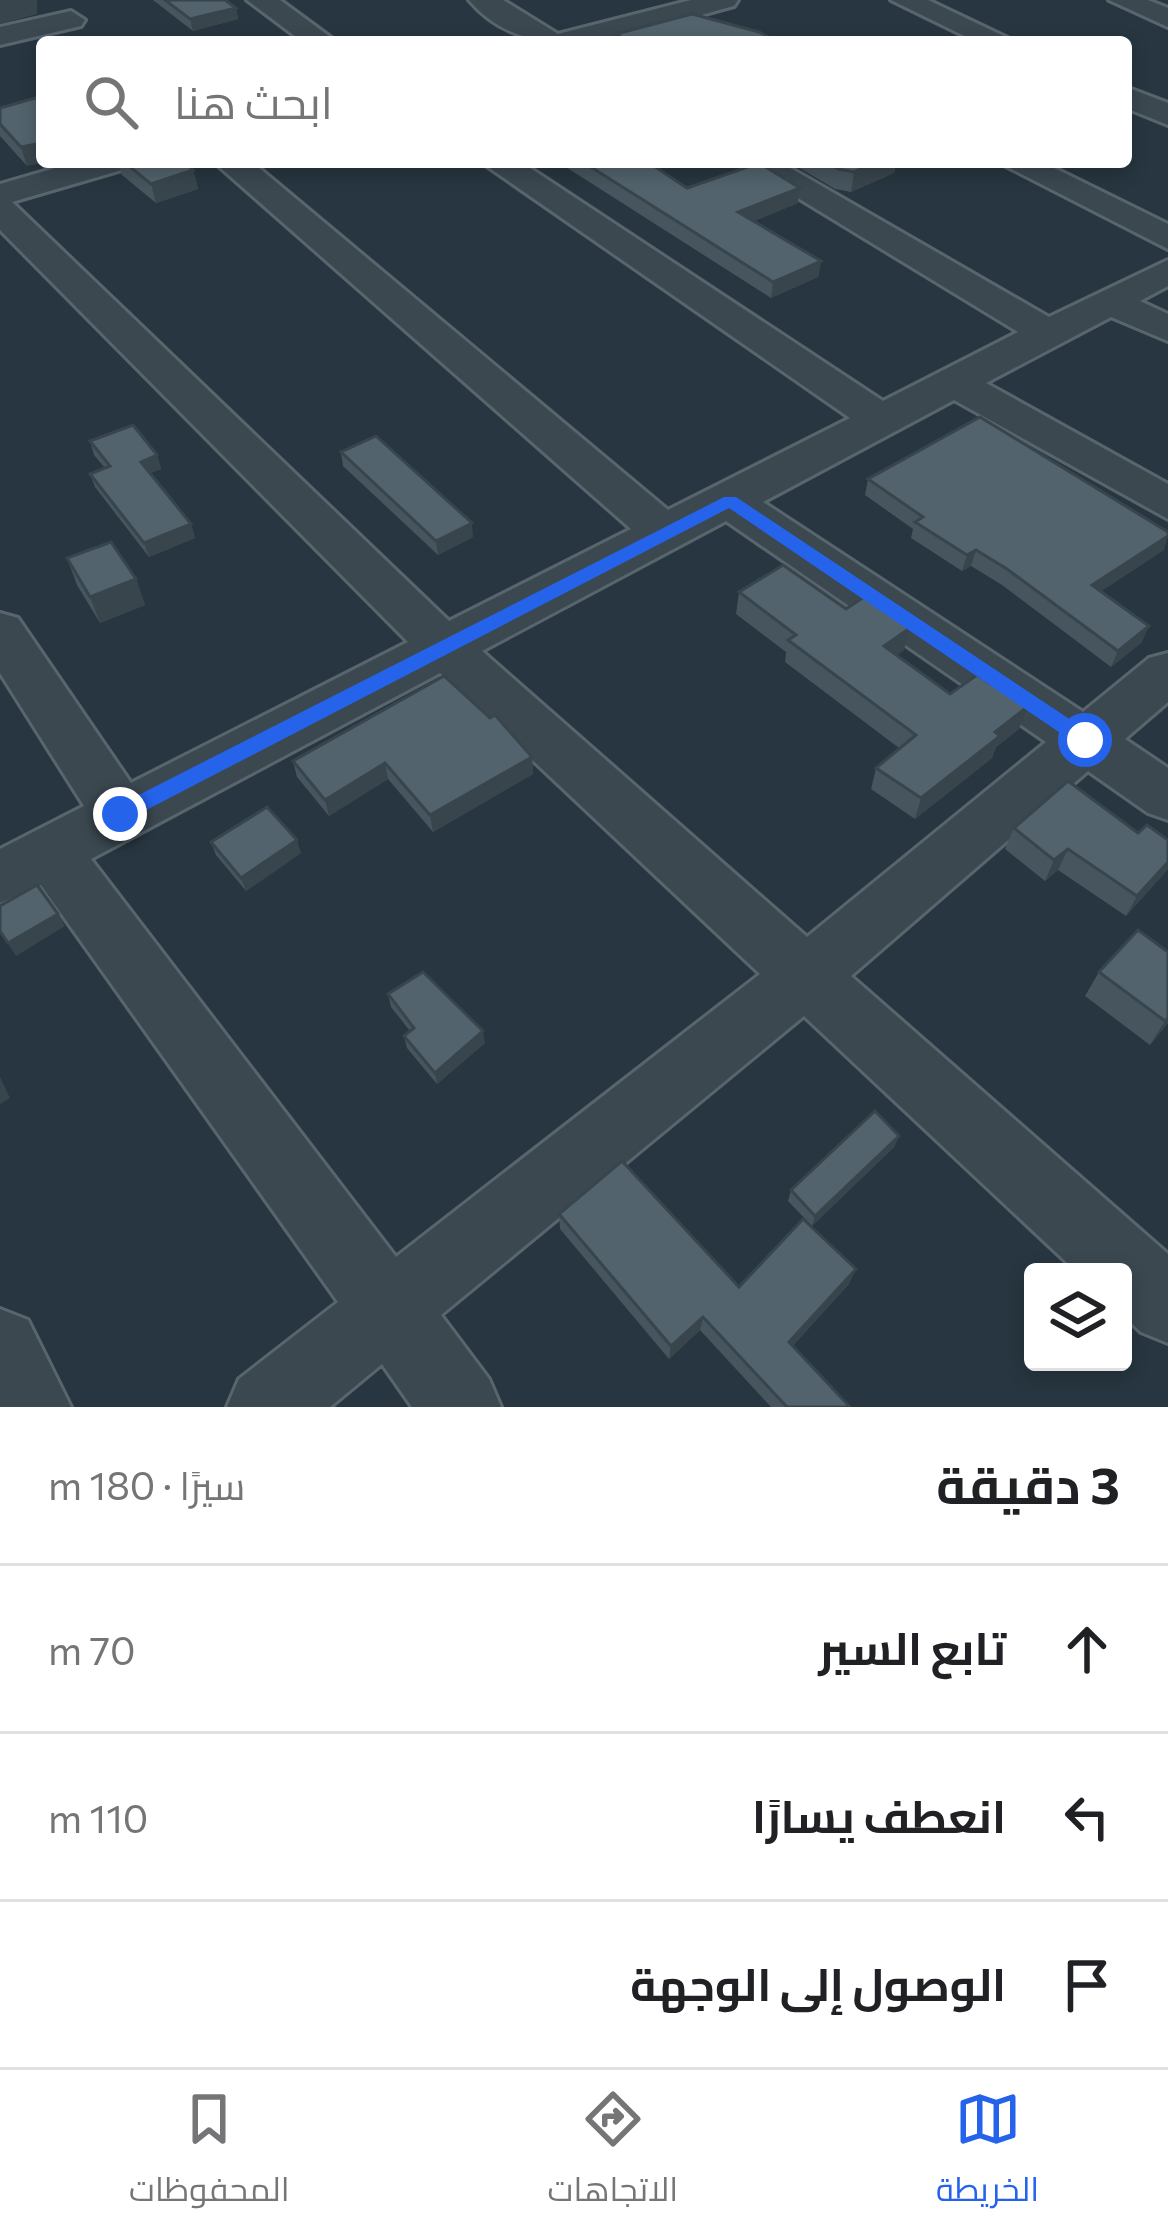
<!DOCTYPE html>
<html lang="ar">
<meta charset="utf-8">
<style>
:root{--surface:#fff;--page:#f6f6f6;--text:#202124;--muted:#757577;--line:#e0e0e0;--accent:#2563eb}
body{margin:0;font-family:Commissioner,Cairo,sans-serif;background:var(--page);color:var(--text);direction:rtl}
.controls{position:absolute;right:36px;bottom:36px;display:grid;overflow:hidden;border-radius:12px;box-shadow:0 6px 18px #0003}
.controls button{width:108px;height:108px;display:grid;place-items:center;padding:0;border:0;border-bottom:3px solid var(--line);background:var(--surface);color:var(--text);font:60px sans-serif}
.stop{position:absolute;width:36px;height:36px;margin:-27px;border:9px solid #2563eb;border-radius:50%;background:#fff}
.stop.end{background:#2563eb;border-color:#fff;box-shadow:0 3px 12px #0008}
.list{margin:0;padding:0;list-style:none}
h2{display:flex;justify-content:space-between;align-items:center;height:156px;margin:0;padding:0 48px;font-size:51px}
h2 small{font-size:39px;font-weight:400;color:var(--muted)}
.list li{display:grid;grid-template-columns:78px 1fr auto;gap:36px;align-items:center;box-sizing:border-box;height:168px;padding:0 48px;border-top:3px solid var(--line)}
.list b{display:block;font-size:45px;white-space:nowrap}
.list em{font-size:39px;font-style:normal;color:var(--muted)}
.icon{flex:none;width:66px;height:66px;fill:none;stroke:currentColor;stroke-width:2;stroke-linecap:round;stroke-linejoin:round}
.map{position:relative;flex:none;width:1168px;height:1407px;overflow:hidden;direction:ltr}
.search{position:absolute;background:var(--surface);box-shadow:0 6px 18px #0003;left:36px;right:36px;top:36px;height:132px;display:flex;align-items:center;gap:30px;box-sizing:border-box;padding:0 42px;border-radius:12px;color:var(--muted);font-size:45px}
.sheet{height:660px;background:var(--surface)}
nav{display:flex;justify-content:space-around;align-items:center;box-sizing:border-box;height:168px;border-top:3px solid var(--line);background:var(--surface);font-size:33px;color:var(--muted)}
nav a{display:grid;justify-items:center;gap:6px}
nav .on{color:var(--accent)}
.map>svg:first-child{display:block}
</style>
<div class="map">
<svg width="1168" height="1407" viewBox="0 0 1168 1407">
<rect width="100%" height="100%" fill="#273640"/>
<g fill="none" stroke-linecap="round" stroke-linejoin="round">
<defs>
<g id="minor">
<path d="M247,0H280L337,42H303Z"/>
<path d="M469,0H503L558,34L691,0H738L734,6C651,27 536,79 469,0Z"/>
<path d="M891,0H928L1016,42H977Z"/>
<path d="M1109,0H1148L1168,8V27Z"/>
<path d="M71,11L85,20L81,26L0,45V27Z"/>
<path d="M1126,87L1168,103V125L1126,108Z"/>
<path d="M76,162H130L125,169L12,202L449,621L631,529L214,162H252L668,510L850,418L481,162H521L883,401L1018,332L739,162H780L1049,317L1168,260V286L1140,301L1168,314V341L1111,317L986,383L1168,484V519L954,400L763,502L1083,712L1149,658L1168,653V702L1125,739L1168,768V820L1148,813L1088,771L851,976L1168,1254V1343L1141,1332L1123,1315V1272H1077L804,1016L441,1315L489,1379L501,1407H412L382,1364L330,1407H227L239,1379L338,1302L41,885L0,903V849L84,806L0,673V613L18,618L131,783L408,642L0,230V184ZM726,521L1046,742L807,937L482,651ZM440,673L760,974L396,1257L91,859Z"/>
<path d="M998,162H1042L1168,224V249Z"/>
<path d="M0,1309L28,1320L71,1407H0Z"/>
</g>
</defs>
<use href="#minor" stroke="#59656d" stroke-width="6"/>
<use href="#minor" fill="#3b4850" fill-rule="evenodd"/>
</g>
<g fill="#47555e">
<path d="M153,0H225L236,8L238,19L193,31Z"/>
<path d="M42,96L27,166L0,136V108Z"/>
<path d="M118,162H185L193,170L198,189L156,203L122,175Z"/>
<path d="M558,162H648L687,188L798,203L754,221L821,261L818,277L771,298Z"/>
<path d="M796,162H901L896,164L894,173L851,192L835,189L796,166Z"/>
<path d="M90,441L157,455L161,469L150,473L191,524L195,538L149,557L95,487L90,474L105,468L94,455Z"/>
<path d="M341,452L473,537L438,555L343,466Z"/>
<path d="M868,479L1164,550L1101,591L1142,642L1111,667L1002,585L971,566L962,571L911,538L913,529L865,495Z"/>
<path d="M67,558L136,579L145,605L100,623L77,585Z"/>
<path d="M739,592L904,650L897,655L950,694L1019,729L996,747L992,758L915,819L871,789L876,768L899,748L785,662L786,652L736,614Z"/>
<path d="M532,757L533,774L433,832L388,779L329,816L297,777L293,761Z"/>
<path d="M1014,828L1168,869L1126,916L1058,870L1045,881L1005,849Z"/>
<path d="M211,842L301,853L246,891L216,855Z"/>
<path d="M1099,972L1168,1023L1150,1045L1085,996Z"/>
<path d="M388,994L485,1043L437,1084L407,1048L404,1036L410,1031L391,1007Z"/>
<path d="M899,1136L894,1147L812,1226L788,1201L791,1190Z"/>
<path d="M559,1214L739,1287L849,1284L792,1346L850,1407H771L700,1330L669,1359L560,1229Z"/>
</g>
<g fill="#39454c">
<path d="M0,0H37V14L0,24Z"/>
<path d="M236,8L238,19L193,31L190,19Z"/>
<path d="M42,143V162H49L27,166L21,147Z"/>
<path d="M877,162H901L896,164L894,173L851,192L854,172Z"/>
<path d="M193,170L198,189L156,203L151,184Z"/>
<path d="M800,188L798,203L737,228L738,212Z"/>
<path d="M821,261L818,277L771,298L773,282Z"/>
<path d="M157,455L161,469L145,475L141,462Z"/>
<path d="M472,523L473,537L438,555L436,541Z"/>
<path d="M191,524L195,538L149,557L144,543Z"/>
<path d="M1168,536L1164,550L1086,601L1092,585Z"/>
<path d="M976,550L971,566L962,571L967,555Z"/>
<path d="M136,579L145,605L100,623L90,597Z"/>
<path d="M1149,626L1142,642L1111,667L1118,651Z"/>
<path d="M910,628L904,650L879,668L884,646Z"/>
<path d="M1027,707L1019,729L996,747L992,758L915,819L921,798L995,732Z"/>
<path d="M532,757L533,774L433,832L430,815Z"/>
<path d="M385,763L388,779L329,816L325,800Z"/>
<path d="M297,840L301,853L246,891L241,878Z"/>
<path d="M1068,849L1058,870L1045,881L1054,860Z"/>
<path d="M1168,862V869L1126,916L1137,896Z"/>
<path d="M58,914L65,926L16,956L8,943Z"/>
<path d="M1168,1018V1023L1150,1045L1165,1021Z"/>
<path d="M483,1031L485,1043L437,1084L435,1073Z"/>
<path d="M0,1077L10,1098L0,1104Z"/>
<path d="M899,1136L894,1147L812,1226L815,1216Z"/>
<path d="M856,1269L849,1284L784,1356L789,1342Z"/>
<path d="M703,1317L700,1330L669,1359L671,1346Z"/>
</g>
<g fill="#52636d" stroke="#39454c" stroke-width="3">
<path d="M165,0H225L236,8L190,19Z"/>
<path d="M692,14L759,32L778,42H630L616,34Z"/>
<path d="M42,96V143L21,147L0,124V108Z"/>
<path d="M124,162H185L193,170L151,184Z"/>
<path d="M583,162H648L687,188L759,163L800,188L738,212L821,261L773,282Z"/>
<path d="M826,162H877L854,172L838,169Z"/>
<path d="M980,417L1168,532V536L1092,585L1149,626L1118,651L1007,569L976,550L967,555L915,522L923,517L868,479Z"/>
<path d="M133,425L157,455L141,462L191,524L144,543L90,474L110,466L90,441Z"/>
<path d="M376,436L472,523L436,541L341,452Z"/>
<path d="M111,542L136,579L90,597L67,558Z"/>
<path d="M783,565L846,609L864,597L910,628L884,646L950,694L977,675L1027,707L995,732L1000,736L921,798L876,768L916,735L788,640L796,635L739,592Z"/>
<path d="M444,676L490,718L495,715L532,757L430,815L385,763L325,800L293,761Z"/>
<path d="M1068,781L1138,833L1147,825L1168,840V862L1137,896L1068,849L1054,860L1014,828Z"/>
<path d="M267,807L297,840L241,878L211,842Z"/>
<path d="M37,885L58,914L8,943L0,931V906Z"/>
<path d="M1138,930L1168,952V1018L1165,1021L1099,972Z"/>
<path d="M423,972L483,1031L435,1073L404,1036L414,1028L388,994Z"/>
<path d="M875,1111L899,1136L815,1216L791,1190Z"/>
<path d="M622,1161L739,1287L803,1219L856,1269L789,1342L850,1407H787L703,1317L671,1346L559,1214Z"/>
</g>
<path fill="#2563eb" d="M724,497H736L1092,734V745H1078L729,508L127,820H113V808Z"/>
</svg>
<div class="controls">
<button><svg class="icon" aria-label="layers" viewBox="0 0 24 24"><path d="M12 4l9 5-9 5-9-5zM3 14l9 5 9-5"/></svg></button>
</div>
<div class="stop" style="left:1085px;top:740px"></div>
<div class="stop end" style="left:120px;top:814px"></div>
<div class="search"><svg class="icon" aria-label="search" viewBox="0 0 24 24"><circle cx="10" cy="10" r="6"/><path d="M15 15l6 6"/></svg>ابحث هنا</div>
</div>
<section class="sheet">
<h2>3 دقيقة<small>سيرًا · 180 m</small></h2>
<ul class="list">
<li><svg class="icon" aria-label="ahead" viewBox="0 0 24 24"><path d="M12 20V5M6 11l6-6 6 6"/></svg><div><b>تابع السير</b></div><em>70 m</em></li>
<li><svg class="icon" aria-label="left" viewBox="0 0 24 24"><path d="M17 20v-9H6M10 6l-5 5 5 5"/></svg><div><b>انعطف يسارًا</b></div><em>110 m</em></li>
<li><svg class="icon" aria-label="arrive" viewBox="0 0 24 24"><path d="M6 21V4h12l-3 4 3 4H6"/></svg><div><b>الوصول إلى الوجهة</b></div></li>
</ul>
</section>
<nav>
<a class="on"><svg class="icon" aria-label="map" viewBox="0 0 24 24"><path d="M3 6l6-2 6 2 6-2v14l-6 2-6-2-6 2zM9 4v14M15 6v14"/></svg>الخريطة</a>
<a><svg class="icon" aria-label="directions" viewBox="0 0 24 24"><path d="M12 3l9 9-9 9-9-9zM9 14v-3h6M13 9l2 2-2 2"/></svg>الاتجاهات</a>
<a><svg class="icon" aria-label="saved" viewBox="0 0 24 24"><path d="M7 4h10v16l-5-4-5 4z"/></svg>المحفوظات</a>
</nav>
